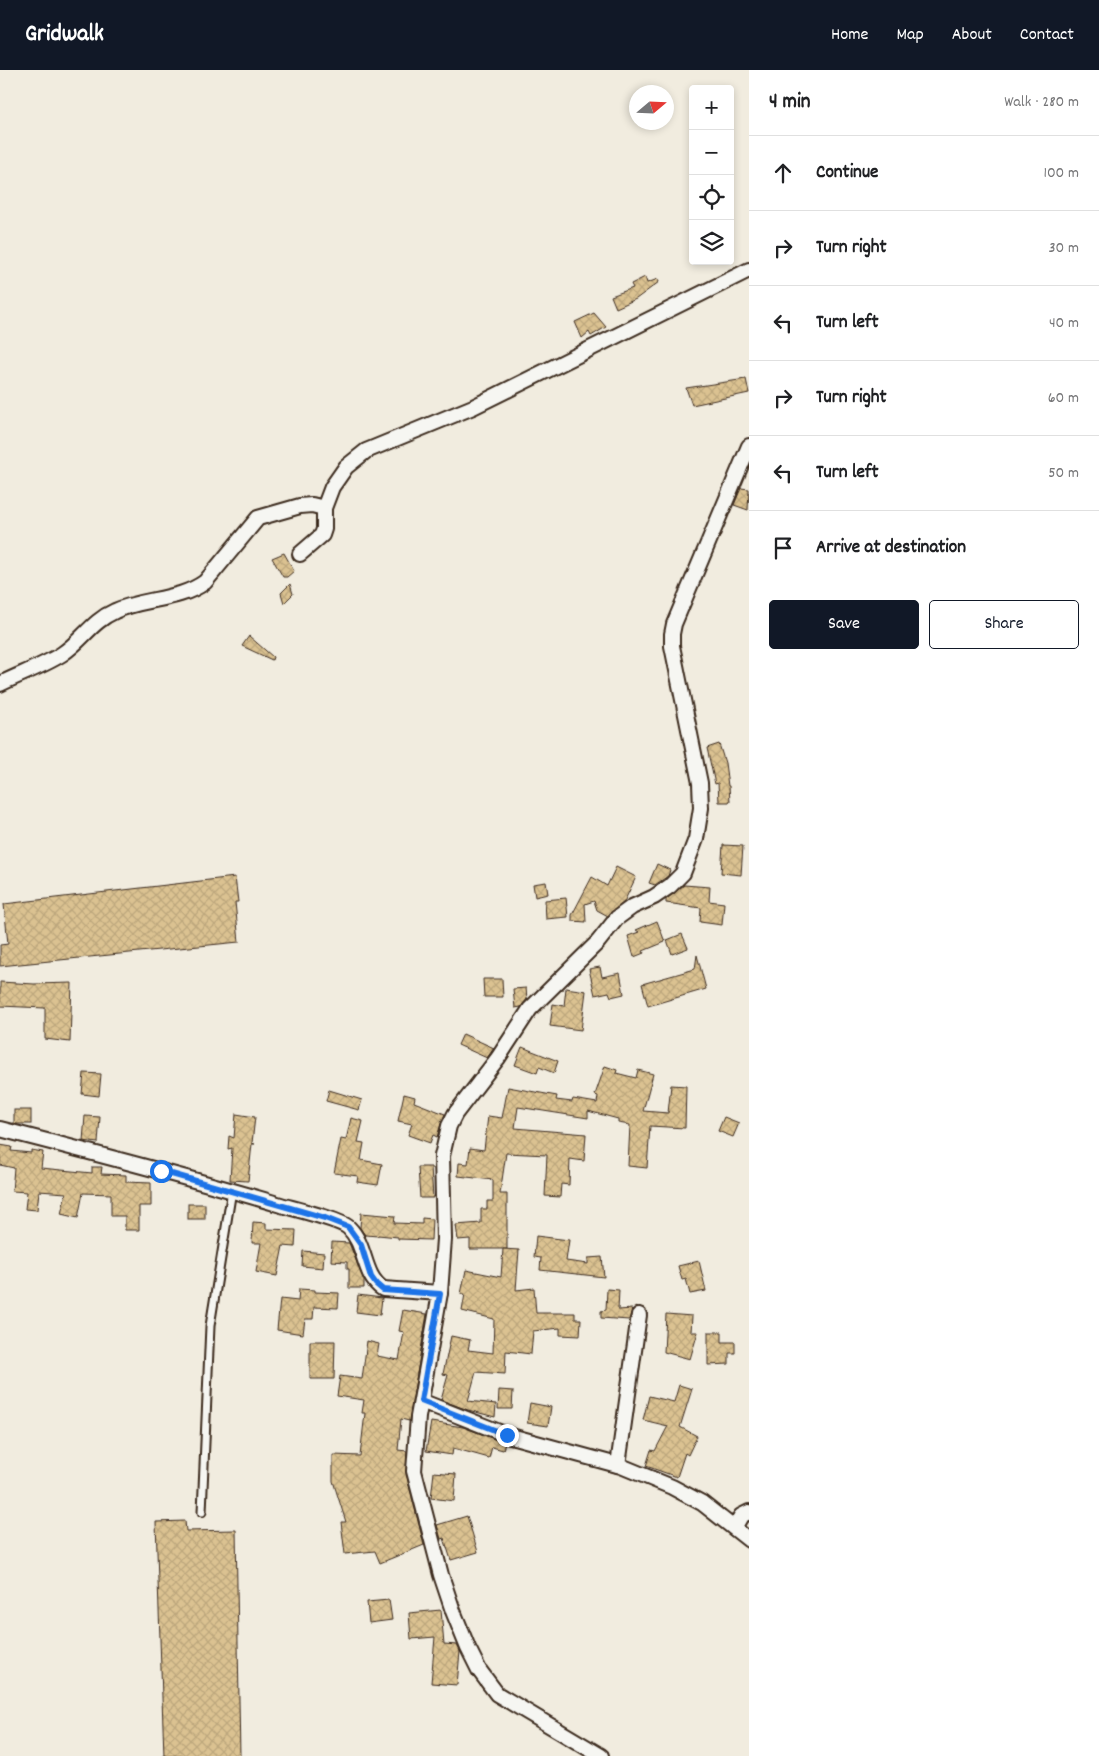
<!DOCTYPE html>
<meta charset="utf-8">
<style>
:root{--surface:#fff;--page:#f2f2f2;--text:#202124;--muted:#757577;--line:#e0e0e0;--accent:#111827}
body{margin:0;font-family:Dekko,sans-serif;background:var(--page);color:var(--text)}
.controls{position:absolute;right:15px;top:15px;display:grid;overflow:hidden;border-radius:5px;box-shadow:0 2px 8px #0003}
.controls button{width:45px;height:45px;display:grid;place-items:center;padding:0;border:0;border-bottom:1px solid var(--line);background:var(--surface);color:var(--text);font:25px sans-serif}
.compass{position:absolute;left:629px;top:15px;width:45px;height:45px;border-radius:50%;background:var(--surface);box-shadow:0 2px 8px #0003;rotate:71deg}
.stop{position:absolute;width:15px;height:15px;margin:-11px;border:4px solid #1a73e8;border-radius:50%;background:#fff}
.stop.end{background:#1a73e8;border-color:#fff;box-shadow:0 1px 5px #0008}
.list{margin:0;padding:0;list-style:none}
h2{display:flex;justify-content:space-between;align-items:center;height:65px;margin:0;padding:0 20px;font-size:21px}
h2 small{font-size:16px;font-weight:400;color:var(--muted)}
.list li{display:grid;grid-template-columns:32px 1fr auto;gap:15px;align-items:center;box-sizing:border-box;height:75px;padding:0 20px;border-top:1px solid var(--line)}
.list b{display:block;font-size:19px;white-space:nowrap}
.list em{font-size:16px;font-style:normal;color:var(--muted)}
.actions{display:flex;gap:10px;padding:15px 20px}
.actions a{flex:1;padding:11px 0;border:1px solid var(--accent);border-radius:5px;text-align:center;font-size:18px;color:var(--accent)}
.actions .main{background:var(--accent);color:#fff}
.icon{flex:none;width:28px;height:28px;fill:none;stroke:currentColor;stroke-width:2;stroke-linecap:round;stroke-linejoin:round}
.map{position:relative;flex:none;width:749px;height:1686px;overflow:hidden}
header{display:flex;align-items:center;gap:30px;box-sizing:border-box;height:70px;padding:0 25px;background:var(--accent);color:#fff}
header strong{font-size:24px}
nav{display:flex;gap:28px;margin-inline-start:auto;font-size:18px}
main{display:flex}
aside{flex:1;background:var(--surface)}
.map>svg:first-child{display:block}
</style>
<header>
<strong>Gridwalk</strong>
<nav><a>Home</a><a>Map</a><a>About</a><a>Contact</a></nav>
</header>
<main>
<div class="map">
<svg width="749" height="1686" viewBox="0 0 749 1686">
<defs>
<pattern id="building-cross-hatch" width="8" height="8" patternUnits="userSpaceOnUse" patternTransform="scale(1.25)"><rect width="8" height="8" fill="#dbc291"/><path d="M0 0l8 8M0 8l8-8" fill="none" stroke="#bda77d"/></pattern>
</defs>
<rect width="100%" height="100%" fill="#f1ecdf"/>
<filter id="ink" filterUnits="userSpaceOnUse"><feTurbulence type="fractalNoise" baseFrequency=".02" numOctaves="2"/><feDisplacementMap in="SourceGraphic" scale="10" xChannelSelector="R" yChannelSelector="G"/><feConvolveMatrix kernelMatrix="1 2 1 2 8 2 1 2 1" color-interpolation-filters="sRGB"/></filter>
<g filter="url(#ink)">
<g fill="url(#building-cross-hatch)" stroke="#3b2a1e">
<path d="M645,207L647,213L658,209L659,212L636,229L616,238L611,226L633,218L631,214Z"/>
<path d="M594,243L606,257L591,266L589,262L582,268L575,252Z"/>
<path d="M746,309L749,323L692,335L686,318Z"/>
<path d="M741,418L749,419L748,440L734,435Z"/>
<path d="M284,483L294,501L287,507H283L272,488Z"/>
<path d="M290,514L293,524L284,533L281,523Z"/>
<path d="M249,566L273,587L272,590L242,576Z"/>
<path d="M719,674L725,693L728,716H729L730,732H719L718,713L715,714L707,678Z"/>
<path d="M723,775L743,776L741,805L721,803Z"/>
<path d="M657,794L670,800L668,806L655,815L649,813Z"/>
<path d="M616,797L636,807L624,832L608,846L597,840L594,831L585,834L586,852L572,851V845L592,807L607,816Z"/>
<path d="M235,807L238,832H235L239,872L0,896V875L8,874L4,834Z"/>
<path d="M546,812L548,824L535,827L533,814Z"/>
<path d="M684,815L710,817L709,831L724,833L722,855L700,852L701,838L666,833V829Z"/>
<path d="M566,828L568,847L546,849L545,830Z"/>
<path d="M657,851L665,872L643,881L644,883L634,887L628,866L639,862L636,860Z"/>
<path d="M682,864L688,878L672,884L667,870Z"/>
<path d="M697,885L706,919L648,936L642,914L695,899Z"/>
<path d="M600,897L602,907L620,903L624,924L611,927L609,922L595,925L589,899Z"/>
<path d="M483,909H502L503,927H484Z"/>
<path d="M0,912L34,914L72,913L70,972L45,969V938L0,936Z"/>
<path d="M526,918L527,929L521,937L515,938L513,919Z"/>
<path d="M566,918L586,921L581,960L550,956L553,934L564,936Z"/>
<path d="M463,964L494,978L487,988L458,975Z"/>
<path d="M522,977L558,991L554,1003L539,997L537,1003L515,995Z"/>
<path d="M605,996L617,1000L616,1003L636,1008L638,1000L653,1004L643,1041L668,1043L671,1015L686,1016L685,1058L650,1056L647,1098L628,1096L630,1055L618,1053V1049L588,1041V1048L518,1037L515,1058L586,1064L584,1091L570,1089L569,1115L561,1114L560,1127L545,1126L547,1085L506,1083L500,1124H507V1179H470V1169L458,1170L456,1155L481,1153V1139H487V1131H493V1110L458,1106L459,1093L468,1094L470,1078L484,1080L488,1046L502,1048L508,1017L557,1026L556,1030L572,1032L573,1029L597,1033L598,1026L595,1025Z"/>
<path d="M84,1003L101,1004L99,1026L82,1024Z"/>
<path d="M329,1020L362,1030L359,1040L326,1031Z"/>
<path d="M404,1024L415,1027L414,1032L445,1044L441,1054L437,1067L433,1065L430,1073L408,1065L412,1054L398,1051Z"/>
<rect x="14" y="1040" width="17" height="14"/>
<path d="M236,1044L255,1047L252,1073L255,1074H252L248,1111L230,1110L232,1078L228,1079L229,1066L234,1068Z"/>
<path d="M85,1046L100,1047L98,1073L83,1071Z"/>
<path d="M724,1047L739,1053L733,1067L718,1061Z"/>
<path d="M351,1048L363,1051L358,1072L364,1073L361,1090L382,1094L378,1115L357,1112L358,1106L334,1103L341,1069L346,1070Z"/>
<path d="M0,1075L12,1077L11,1081L31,1083V1080L43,1082L41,1098L92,1103V1097H102L101,1104L126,1105V1112L151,1113V1136H139V1160H125V1146H111V1124L83,1123L78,1148L61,1144L66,1123L39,1121L37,1140L25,1139L27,1122L12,1121L14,1098L0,1095Z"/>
<path d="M418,1097H431L433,1128H420Z"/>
<rect x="188" y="1134" width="17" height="15"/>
<path d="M361,1143L395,1146L394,1153L422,1154V1148L432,1149L431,1170L398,1169V1167L378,1165V1166L365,1165L360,1158Z"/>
<path d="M253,1152L266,1153V1159L296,1160L295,1177L283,1176L277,1206L256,1202L261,1173H252Z"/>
<path d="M536,1166L569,1170L566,1191L588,1194V1188L602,1187L604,1207L540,1200L541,1188L534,1187Z"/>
<path d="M332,1172L349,1173L364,1210V1218H349V1199H347V1192L331,1191Z"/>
<path d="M503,1179L519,1180L516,1220L534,1218L536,1243H575V1249H581L580,1266L560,1265V1258L533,1261L531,1284L506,1281L505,1304L476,1302L468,1331L496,1334L495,1347L468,1340L441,1330L448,1305L443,1304L451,1266L470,1270L468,1280L493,1283L494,1249L462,1241L465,1224H461L466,1200L501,1207Z"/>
<path d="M303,1181L324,1183L323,1198L302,1196Z"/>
<path d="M699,1191L706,1221L690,1224L686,1209L682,1210L678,1196Z"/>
<path d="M299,1219L315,1220V1222L339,1223L338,1238L314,1237L313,1249H305L303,1264L277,1260L280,1229L298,1231Z"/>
<path d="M607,1219L619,1220L618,1240L632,1239L629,1250L601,1248V1241L606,1240Z"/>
<path d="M358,1225L382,1228L380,1245L356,1242Z"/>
<path d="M403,1240L427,1244L409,1351L401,1349L398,1380L407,1381L406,1403L424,1475L380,1493L375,1481L345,1484L341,1452H346L333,1411V1385L360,1386L365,1343H362L364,1330L337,1326L340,1306L362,1309L367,1271L379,1274L377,1286L399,1290L404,1262L399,1261Z"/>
<path d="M666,1244L692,1246L691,1262H698L690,1289L664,1282Z"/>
<path d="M708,1262H722V1272H735V1283H729V1294L708,1295Z"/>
<path d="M310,1271H335L334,1309H310Z"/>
<path d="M679,1315L692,1319L680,1357L697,1366L688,1385L685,1383L677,1407L646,1396L651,1380L655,1381L668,1356L643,1350L649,1326L674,1332Z"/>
<path d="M499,1320L513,1321L512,1339H498Z"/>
<path d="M530,1333L551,1337L548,1356L527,1353Z"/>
<path d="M431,1352L463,1357L505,1373L503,1380L492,1377L489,1388L453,1378L452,1385L426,1381Z"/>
<path d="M434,1402L456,1404L454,1431L431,1428Z"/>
<path d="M467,1446L478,1482L451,1490L444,1468L441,1469L437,1455Z"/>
<path d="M185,1451L186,1461L236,1460L240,1686H164L156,1452Z"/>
<path d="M389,1530L392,1550L369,1553L367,1532Z"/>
<path d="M441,1540L444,1574L457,1575L460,1581L457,1615L431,1613L435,1567L411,1569L409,1543Z"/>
</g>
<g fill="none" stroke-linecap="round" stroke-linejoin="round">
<defs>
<path id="service" d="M202,1442L210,1256L232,1120"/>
<g id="minor">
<path d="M300,484L322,465L324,459V438L332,417L346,397L366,381L473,337L749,200"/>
<path d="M0,614C20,604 43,596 62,584C82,571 92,551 115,541C143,528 179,531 205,512L258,448L300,436L312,435L324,438"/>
<path d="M0,1059C94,1083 188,1107 281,1135C295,1139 341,1150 349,1158C367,1176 362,1205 383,1219L440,1223L418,1347L414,1401L441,1505L453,1541L468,1578L479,1600L497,1624L601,1686"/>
<path d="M440,1223L444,1169L442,1086L449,1056L455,1044L498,988L530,939L598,872L617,848L632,837L654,827L670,816L683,803L696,769L701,738L700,713L672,576V564L674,554L749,376"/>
<path d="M421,1331L507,1365L621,1396L672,1417L702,1433L749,1470"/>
<path d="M618,1395L639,1245"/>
<path d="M734,1458L741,1446L749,1442"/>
</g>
</defs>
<use href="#service" stroke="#3b2a1e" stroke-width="11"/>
<use href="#minor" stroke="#3b2a1e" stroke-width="18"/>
<use href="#service" stroke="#f6f6f2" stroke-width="7"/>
<use href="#minor" stroke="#f6f6f2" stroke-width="14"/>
</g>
</g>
<g fill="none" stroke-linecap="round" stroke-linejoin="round" filter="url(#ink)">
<path stroke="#1a73e8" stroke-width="6" d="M161,1101L325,1148L348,1157L361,1175L371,1207L376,1214L383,1220L440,1224L421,1331L507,1365"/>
</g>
</svg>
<div class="controls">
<button>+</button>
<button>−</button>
<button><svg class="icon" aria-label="locate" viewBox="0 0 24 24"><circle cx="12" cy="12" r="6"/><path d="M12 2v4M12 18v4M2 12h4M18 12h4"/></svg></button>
<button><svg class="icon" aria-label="layers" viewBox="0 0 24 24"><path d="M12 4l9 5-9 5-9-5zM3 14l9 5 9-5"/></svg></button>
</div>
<svg class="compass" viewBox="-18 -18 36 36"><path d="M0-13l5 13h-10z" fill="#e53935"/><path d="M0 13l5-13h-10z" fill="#757577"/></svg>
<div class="stop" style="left:161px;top:1101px"></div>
<div class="stop end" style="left:507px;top:1365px"></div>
</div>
<aside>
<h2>4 min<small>Walk · 280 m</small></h2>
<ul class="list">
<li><svg class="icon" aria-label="ahead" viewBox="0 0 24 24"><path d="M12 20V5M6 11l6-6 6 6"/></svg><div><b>Continue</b></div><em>100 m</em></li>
<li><svg class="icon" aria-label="right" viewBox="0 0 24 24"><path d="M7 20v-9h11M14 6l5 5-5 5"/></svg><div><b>Turn right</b></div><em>30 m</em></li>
<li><svg class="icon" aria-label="left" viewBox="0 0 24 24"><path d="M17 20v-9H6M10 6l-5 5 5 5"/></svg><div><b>Turn left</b></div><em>40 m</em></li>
<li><svg class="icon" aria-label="right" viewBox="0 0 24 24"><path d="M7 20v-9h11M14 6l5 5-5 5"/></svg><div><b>Turn right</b></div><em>60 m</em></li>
<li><svg class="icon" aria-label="left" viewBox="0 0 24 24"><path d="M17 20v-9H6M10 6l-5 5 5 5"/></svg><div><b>Turn left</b></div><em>50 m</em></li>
<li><svg class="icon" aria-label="arrive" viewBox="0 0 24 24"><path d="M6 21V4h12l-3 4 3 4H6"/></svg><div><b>Arrive at destination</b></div></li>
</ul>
<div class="actions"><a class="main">Save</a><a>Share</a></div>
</aside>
</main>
